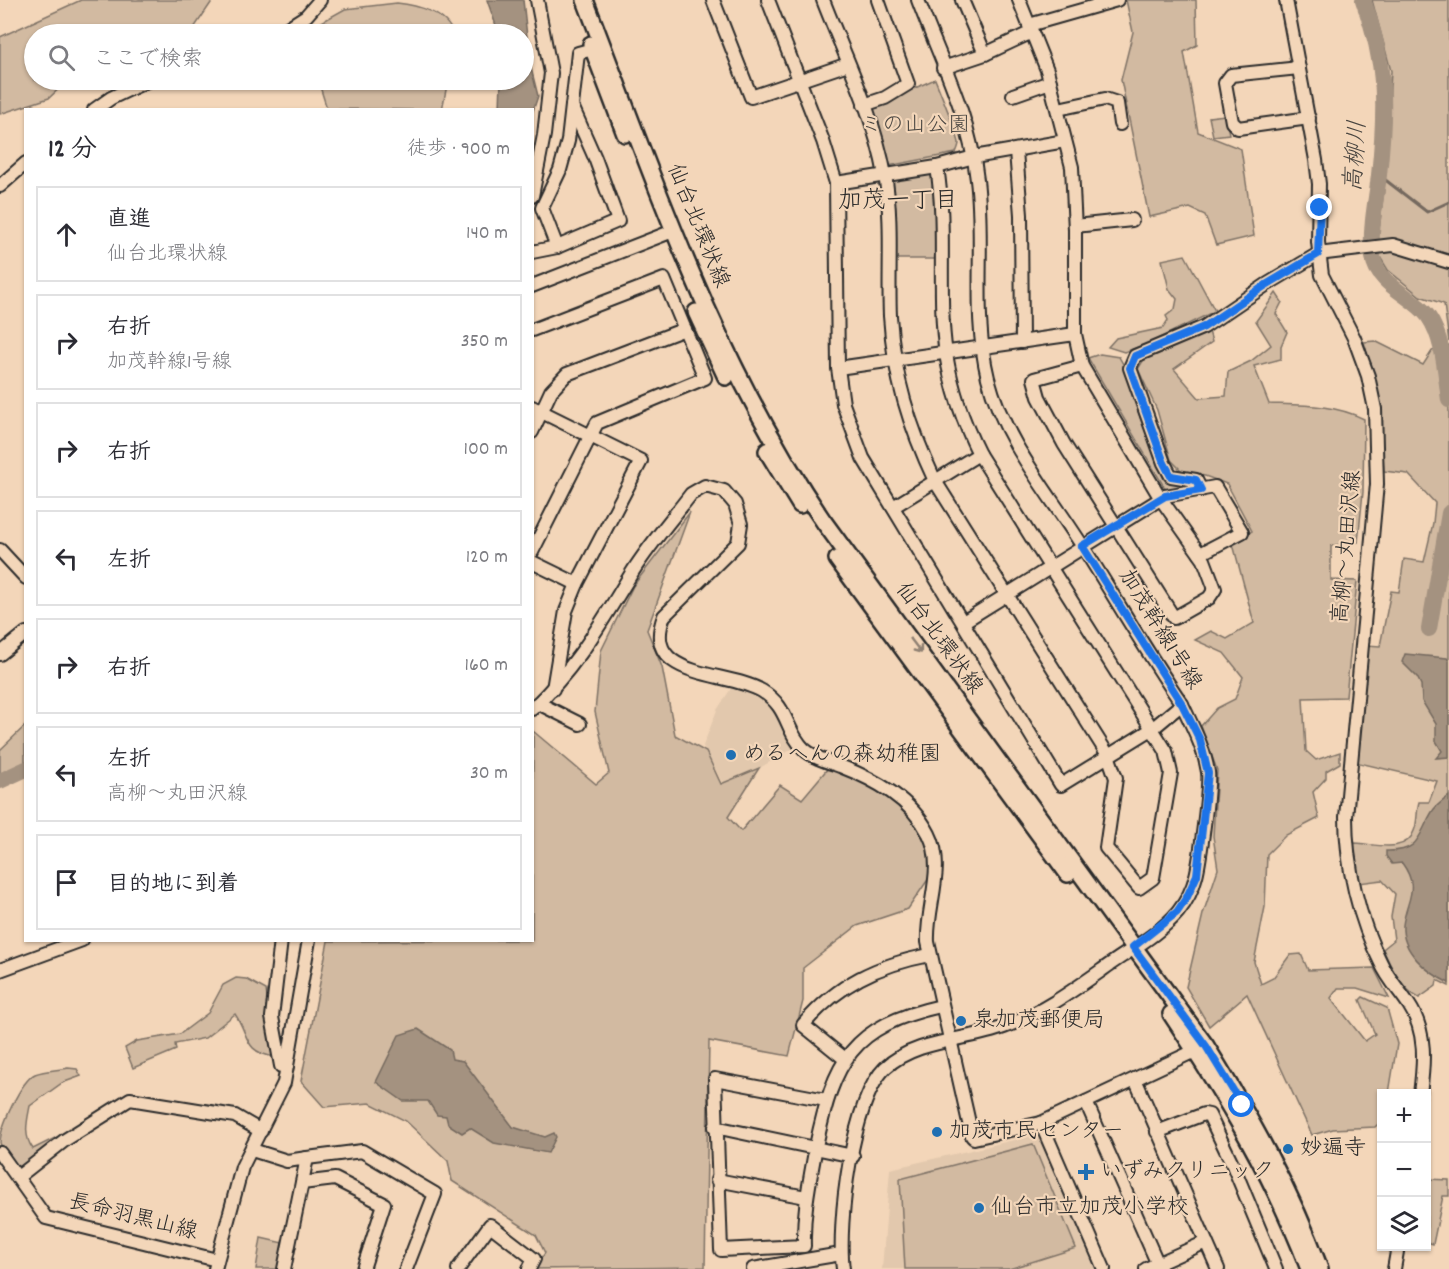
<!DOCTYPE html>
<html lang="ja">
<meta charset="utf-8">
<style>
:root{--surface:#fff;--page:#f7f7f7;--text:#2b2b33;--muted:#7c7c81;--line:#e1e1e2}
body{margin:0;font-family:Dekko,"Klee One",sans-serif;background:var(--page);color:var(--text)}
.controls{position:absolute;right:18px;bottom:18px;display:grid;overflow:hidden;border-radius:0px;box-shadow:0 2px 4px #0004}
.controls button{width:54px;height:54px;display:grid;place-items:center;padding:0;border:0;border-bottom:2px solid var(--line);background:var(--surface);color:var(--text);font:30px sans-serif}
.stop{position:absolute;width:18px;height:18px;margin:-14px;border:4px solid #1a73e8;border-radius:50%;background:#fff}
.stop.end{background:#1a73e8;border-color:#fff;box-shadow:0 2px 6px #0008}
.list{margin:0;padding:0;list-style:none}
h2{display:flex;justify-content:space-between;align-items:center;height:78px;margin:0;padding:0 24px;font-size:26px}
h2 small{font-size:20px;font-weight:400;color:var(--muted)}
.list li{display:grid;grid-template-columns:39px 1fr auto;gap:18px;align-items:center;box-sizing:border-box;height:96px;margin:0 12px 12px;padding:0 12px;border:2px solid var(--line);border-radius:0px}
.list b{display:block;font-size:22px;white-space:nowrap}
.list p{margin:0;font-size:20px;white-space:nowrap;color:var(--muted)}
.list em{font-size:20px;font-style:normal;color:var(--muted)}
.icon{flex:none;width:33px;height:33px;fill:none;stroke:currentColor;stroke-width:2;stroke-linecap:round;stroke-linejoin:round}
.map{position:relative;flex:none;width:1449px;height:1269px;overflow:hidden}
.search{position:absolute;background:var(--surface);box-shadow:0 2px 4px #0004;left:24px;top:24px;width:510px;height:66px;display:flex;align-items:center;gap:15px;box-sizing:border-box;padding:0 21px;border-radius:33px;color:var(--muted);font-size:22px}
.panel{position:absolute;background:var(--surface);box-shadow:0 2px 4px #0004;left:24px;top:108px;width:510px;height:834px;border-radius:0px}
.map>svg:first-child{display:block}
</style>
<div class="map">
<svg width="1449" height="1269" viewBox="0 0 1449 1269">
<rect width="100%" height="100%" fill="#f3d6b9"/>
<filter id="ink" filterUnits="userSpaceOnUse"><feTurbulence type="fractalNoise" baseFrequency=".0167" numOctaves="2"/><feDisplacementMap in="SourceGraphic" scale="12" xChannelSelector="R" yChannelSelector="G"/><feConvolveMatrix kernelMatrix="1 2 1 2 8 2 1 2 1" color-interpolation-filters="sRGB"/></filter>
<g filter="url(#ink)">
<g fill="#e2c8ad">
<path d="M734,684L763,698L777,710L794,748L725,788L703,746L717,710Z"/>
<path d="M1040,1134L1098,1269H882L890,1169Z"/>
</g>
<g fill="#d2baa1" stroke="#7e7266" stroke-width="1.5">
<path d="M81,0H213L190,34H34V80H68L49,98L0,114V37Z"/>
<path d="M1126,0H1196L1197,45L1184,52L1198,132L1241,149L1254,236L1216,245L1205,215L1190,208L1149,217L1121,80L1133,32Z"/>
<path d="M1372,0H1449V342L1444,304L1420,296L1388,270L1380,257L1378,239L1385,180L1391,71Z"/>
<path d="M397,3C417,5 447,13 453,34L302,33L345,9Z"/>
<path d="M935,79C939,89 959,138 959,143C959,146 957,150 956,153L888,166L871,108Z"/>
<path d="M318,80H448L442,110L327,109Z"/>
<path d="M1225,115L1229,134L1213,136L1209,117Z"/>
<path d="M931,174L938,198L939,259H894L890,183L895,178Z"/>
<path d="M1185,255L1215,311L1147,344L1124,352L1108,347L1116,338L1163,328L1168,320L1166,316L1175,309L1177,299L1169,289L1162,260Z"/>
<path d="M1276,293L1282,302L1276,314L1287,332L1281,346V359L1254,366L1269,404C1301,405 1335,404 1364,419L1363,492L1358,542L1331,546V580L1357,581L1346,697L1303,698L1306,751L1316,760L1340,752V763L1326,771V778L1313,792L1319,818L1286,835L1267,854L1265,907L1254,962L1261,984L1273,978L1290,955L1301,954L1308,970L1374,968L1389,998L1357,988H1338L1331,998L1365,1041L1375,1034L1360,1000L1363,997L1387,1008L1397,1044L1389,1093L1382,1094L1381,1121L1375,1127L1333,1129L1312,1135L1247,994L1209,1026L1186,987L1203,914L1218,869L1213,836L1217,770L1201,726L1217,708L1235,699L1243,677L1224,653L1195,640L1211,631L1227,639L1254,623L1233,544L1252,531L1227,484L1205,476L1184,473L1171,460L1157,410L1138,369L1146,356L1209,331L1212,342L1174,369L1199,398L1226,396L1228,372L1251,361L1271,345L1256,321Z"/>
<path d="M1375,341L1423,365L1432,351L1449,345V986L1437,980L1436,986L1419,998C1401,988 1391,968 1383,949L1394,940L1391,917L1395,894L1382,880L1359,883L1353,843C1372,843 1406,855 1414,831C1418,822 1416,812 1419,802H1429L1437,781L1355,762L1367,645L1380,646L1391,591L1399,592L1404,559L1424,562L1433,523L1435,503L1408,474L1384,471L1380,406L1364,342Z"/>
<path d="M1100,354L1119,357L1123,364L1140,417L1164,479L1189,482L1190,485L1166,490L1088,358Z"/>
<path d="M690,512L647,630L662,667L675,735L706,752L721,784L759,768L728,817L741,831L780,785L802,799L829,767L875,784L909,815L929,842V878L908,909L857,926L803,968V1001L789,1056L709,1041L705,1267L534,1269L545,1253L536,1235L452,1181L448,1161L406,1121L370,1103L324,1107L301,1081L328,941L532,940L533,731L596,784L609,773L595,712L601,651L633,586Z"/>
<path d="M25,726V765L0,777V750Z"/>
<path d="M236,978L246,979L266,990L275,1057C243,1052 250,1036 235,1014L205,1038L175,1044L176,1050L133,1068L125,1048L137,1041L180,1034L208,1013L223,985Z"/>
<path d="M68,1068L77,1069L81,1076L62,1083L30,1106C27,1121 23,1136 33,1149L61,1135L63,1138L19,1171C14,1162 4,1152 0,1143C0,1127 21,1081 35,1074C44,1070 59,1070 68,1068Z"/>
<path d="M1033,1144L1076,1248L1009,1269H905L900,1179Z"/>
<path d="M1426,1179L1449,1180V1196H1443L1433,1244L1427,1242Z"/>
<path d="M261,1238L283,1243L279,1269H256Z"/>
</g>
<g fill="#a49280" stroke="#74695e" stroke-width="1.5">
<path d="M487,0H523L530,64L538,96L533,111L500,109L501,80H524V34H499Z"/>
<path d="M1405,654L1447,658L1449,661V757L1436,758L1442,751L1436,741V724L1422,701L1421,685L1417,677L1402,662Z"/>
<path d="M1449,796V983C1428,973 1401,952 1403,925C1406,900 1421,889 1402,863L1392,864L1386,856V851C1421,852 1418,835 1432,812C1436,805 1443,801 1449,796Z"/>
<path d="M418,1029L450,1050L452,1059L463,1061L513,1127L545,1137L554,1133L556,1137L548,1153L494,1143L470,1128L462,1133L448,1124L446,1116L437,1115L428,1101H403L376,1082L399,1035Z"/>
</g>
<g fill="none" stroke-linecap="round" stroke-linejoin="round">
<path stroke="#74695e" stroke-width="3" d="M1379,175L1427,212L1449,202"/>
<g stroke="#a49280" stroke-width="16">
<path d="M1363,0C1387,65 1386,108 1379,175C1376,202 1369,231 1373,257C1377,285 1413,296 1428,316C1444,339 1445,372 1449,400"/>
<path d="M1429,629L1449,513"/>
<path d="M0,781L26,769"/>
</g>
<defs>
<g id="minor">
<path d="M713,0L751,97L848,64"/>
<path d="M768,0L823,141L836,183L838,368L843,404L863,458L1061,785L1152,729L1182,704"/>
<path d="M823,0C845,57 874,115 885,175C893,221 888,270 890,316C894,378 909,425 935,481L1108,755L1116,778L1106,848L1139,888L1153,878L1171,773L1166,751L979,454C963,422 952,390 946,354C937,293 947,229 937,167"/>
<path d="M962,0L985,54"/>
<path d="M1019,0L1047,70L1072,167L1075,230V334L1082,366L1161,499L1204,560L1215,589L1209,598L1174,618L1064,444L1039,397L1034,379L1082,366"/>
<path d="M1286,0L1316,160L1319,184L1318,242L1322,275L1354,338L1368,376L1375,409L1377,484L1346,817C1346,866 1359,920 1381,963C1388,979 1400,991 1409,1005C1427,1032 1424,1063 1420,1094"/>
<path d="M1029,25L1117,0"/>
<path d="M278,34L306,16L320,0"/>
<path d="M943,68L985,54L1032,32"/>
<path d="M1299,68L1231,75L1225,83L1232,122L1238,128L1309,118"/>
<path d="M1013,95L1050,82"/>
<path d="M864,105L885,98L908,84L878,0"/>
<path d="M1058,109L1105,99L1117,103L1120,124"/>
<path d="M94,110L111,98L149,80"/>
<path d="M1016,151L1021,215L1022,342"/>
<path d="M836,183L937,167L974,157L1065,141"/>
<path d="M0,186L26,163"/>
<path d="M532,196L544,135L551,73L537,0"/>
<path d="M1075,226L1132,220"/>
<path d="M557,247L542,208L560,170L568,141L578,53L593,49"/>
<path d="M532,252L557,247L618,221L595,158L572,106"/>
<path d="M532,286L673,231"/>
<path d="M532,330L664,279L705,378L597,423L532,552"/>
<path d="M838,368L1075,334"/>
<path d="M532,407L641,461L577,584L566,611L553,689"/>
<path d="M532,432L551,391L567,374L685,329"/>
<path d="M1201,490L1196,480L1171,476L1164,463L1130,368L1135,356L1204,327L1266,285L1318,254L1393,245L1449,262"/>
<path d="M893,507L979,454"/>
<path d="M0,550L26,578"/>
<path d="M532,562L577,584"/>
<path d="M963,622L1165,496L1215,487L1242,532L1200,554"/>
<path d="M0,654L26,633"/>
<path d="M538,703L580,724"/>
<path d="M532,709C579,664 600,624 633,571C650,544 672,519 691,494L705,486L724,491L735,504L741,524L738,543L664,616C640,680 727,670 762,691C789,707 785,731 804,749C813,758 829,762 840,766C876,780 911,799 929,834C946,867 926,907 928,942L972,1136L974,1138L1041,1123L1203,1047"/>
<path d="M281,940L272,1017L281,1066H287"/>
<path d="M0,970L82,940"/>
<path d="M845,1059L803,1025C838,984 877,965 930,955"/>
<path d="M1135,1079L1218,1269"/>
<path d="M826,1100L715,1079L721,1250L804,1246C803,1211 810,1180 816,1146C834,1061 851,1026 941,1006"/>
<path d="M1086,1102L1160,1269"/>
<path d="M1041,1123L1104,1269"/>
<path d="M715,1127L853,1156"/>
<path d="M1157,1132L1204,1114L1209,1115L1232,1163L1276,1269"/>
<path d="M252,1150L287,1161L307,1158L284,1269"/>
<path d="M0,1153L46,1218L217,1260"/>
<path d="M307,1158L362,1151L435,1194L406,1269"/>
<path d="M18,1177L65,1140L130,1099L235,1116L261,1131"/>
<path d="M717,1180L806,1197"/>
<path d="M302,1183L335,1179L384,1204L363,1269"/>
<path d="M215,1269L242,1167L284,1083L309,940"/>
<path d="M458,1269L490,1225L534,1259L529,1269"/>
<path d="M753,1269L841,1254"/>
<path d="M843,1269C837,1224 852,1100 885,1068C916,1039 967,1041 1004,1027C1040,1014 1071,992 1102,970C1126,952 1159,935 1178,912C1186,902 1193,888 1196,876C1200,861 1210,785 1208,772C1204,747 1192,726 1182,704C1147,653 1116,599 1083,547C1049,493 1004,441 988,378C972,313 985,246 977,180C970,116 940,59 918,0"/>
<path d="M1146,1269L1206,1242"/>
<path d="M1394,1269L1398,1246"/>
</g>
<g id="major">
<path d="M585,0C655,181 714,360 824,522L1206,1046C1250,1117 1291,1190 1320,1269"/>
<path d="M591,44L625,134"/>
<path d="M696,312L726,377"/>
<path d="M767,451L800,505"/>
<path d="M837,559L1068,874"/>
<path d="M1171,1014C1225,1095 1274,1177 1309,1269"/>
</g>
</defs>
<use href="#minor" stroke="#2b2b2b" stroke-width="16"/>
<use href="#major" stroke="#2b2b2b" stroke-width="20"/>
<use href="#minor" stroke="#f3d6b9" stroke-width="12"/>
<use href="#major" stroke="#f3d6b9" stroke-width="15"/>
</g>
<defs><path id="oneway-shaft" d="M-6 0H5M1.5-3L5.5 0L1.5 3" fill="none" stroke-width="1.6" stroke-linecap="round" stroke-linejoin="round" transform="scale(1.5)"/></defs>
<use stroke="#8f8072" href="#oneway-shaft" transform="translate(916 646) rotate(53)"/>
</g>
<g fill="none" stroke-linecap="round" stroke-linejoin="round" filter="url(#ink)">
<path stroke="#1a73e8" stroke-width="8" d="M1242,1105L1206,1046L1133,947L1177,912L1187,897L1197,875L1208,773L1200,740L1182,704L1082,546L1165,496L1201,490L1196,480L1171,476L1164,463L1130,368L1135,356L1204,327L1266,285L1318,254L1320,208"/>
</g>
<g fill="#1f6fb2" stroke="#f3d6b9" stroke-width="2">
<circle cx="731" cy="755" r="6"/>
<circle cx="961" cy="1021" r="6"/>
<circle cx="937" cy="1132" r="6"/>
<circle cx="1288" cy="1149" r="6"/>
<path d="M1083 1163h6v6h6v6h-6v6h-6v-6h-6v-6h6z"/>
<circle cx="979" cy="1208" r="6"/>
</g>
<g text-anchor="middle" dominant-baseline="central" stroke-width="4.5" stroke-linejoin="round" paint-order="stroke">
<g font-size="22" fill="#4c4843" stroke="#f3d6b9">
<text x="915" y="126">ミの山公園</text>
</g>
<g font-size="22" fill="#2b2b2b" stroke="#f3d6b9">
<text transform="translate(697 226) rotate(68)">仙台北環状線</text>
<text transform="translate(1348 547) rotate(-85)">高柳～丸田沢線</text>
<text transform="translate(1159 630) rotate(58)">加茂幹線1号線</text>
<text transform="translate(938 639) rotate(54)">仙台北環状線</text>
<text transform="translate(133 1218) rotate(14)">長命羽黒山線</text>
</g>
<g font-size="22" fill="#2b2b2b" stroke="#f3d6b9" text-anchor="start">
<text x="743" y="755">めるへんの森幼稚園</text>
<text x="973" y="1021">泉加茂郵便局</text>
<text x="949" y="1132">加茂市民センター</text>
<text x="1300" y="1149">妙遍寺</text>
<text x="1100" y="1172">いずみクリニック</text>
<text x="991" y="1208">仙台市立加茂小学校</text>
</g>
<g font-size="24" font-style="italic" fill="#494540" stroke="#f3d6b9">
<text transform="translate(1357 156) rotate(-86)">高柳川</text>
</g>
<g font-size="24" fill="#2b2b2b" stroke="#f3d6b9">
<text x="898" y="202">加茂一丁目</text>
</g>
</g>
</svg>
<div class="controls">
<button>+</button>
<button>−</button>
<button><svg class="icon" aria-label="layers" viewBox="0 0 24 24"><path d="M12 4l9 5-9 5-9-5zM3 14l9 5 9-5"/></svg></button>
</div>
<div class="stop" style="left:1242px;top:1105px"></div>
<div class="stop end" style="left:1320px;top:208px"></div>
<div class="search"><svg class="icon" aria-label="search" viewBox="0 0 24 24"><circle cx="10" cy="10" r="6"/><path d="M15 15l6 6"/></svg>ここで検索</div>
<section class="panel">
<h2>12 分<small>徒歩 · 900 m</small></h2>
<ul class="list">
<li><svg class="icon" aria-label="ahead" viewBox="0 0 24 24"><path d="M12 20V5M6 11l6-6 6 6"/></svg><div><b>直進</b><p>仙台北環状線</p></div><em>140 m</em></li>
<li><svg class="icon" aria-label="right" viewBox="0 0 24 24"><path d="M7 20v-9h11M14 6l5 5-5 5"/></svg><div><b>右折</b><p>加茂幹線1号線</p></div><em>350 m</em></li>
<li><svg class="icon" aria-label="right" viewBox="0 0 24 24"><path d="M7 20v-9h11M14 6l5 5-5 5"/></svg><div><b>右折</b></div><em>100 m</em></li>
<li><svg class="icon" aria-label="left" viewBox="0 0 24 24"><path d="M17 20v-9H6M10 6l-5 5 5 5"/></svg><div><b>左折</b></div><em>120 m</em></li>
<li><svg class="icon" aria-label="right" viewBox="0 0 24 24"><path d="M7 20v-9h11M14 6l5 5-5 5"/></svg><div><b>右折</b></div><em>160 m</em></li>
<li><svg class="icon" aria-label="left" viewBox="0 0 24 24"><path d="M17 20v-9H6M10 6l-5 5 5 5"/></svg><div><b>左折</b><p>高柳～丸田沢線</p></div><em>30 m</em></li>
<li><svg class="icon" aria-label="arrive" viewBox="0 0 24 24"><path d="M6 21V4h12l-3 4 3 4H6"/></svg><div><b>目的地に到着</b></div></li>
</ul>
</section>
</div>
